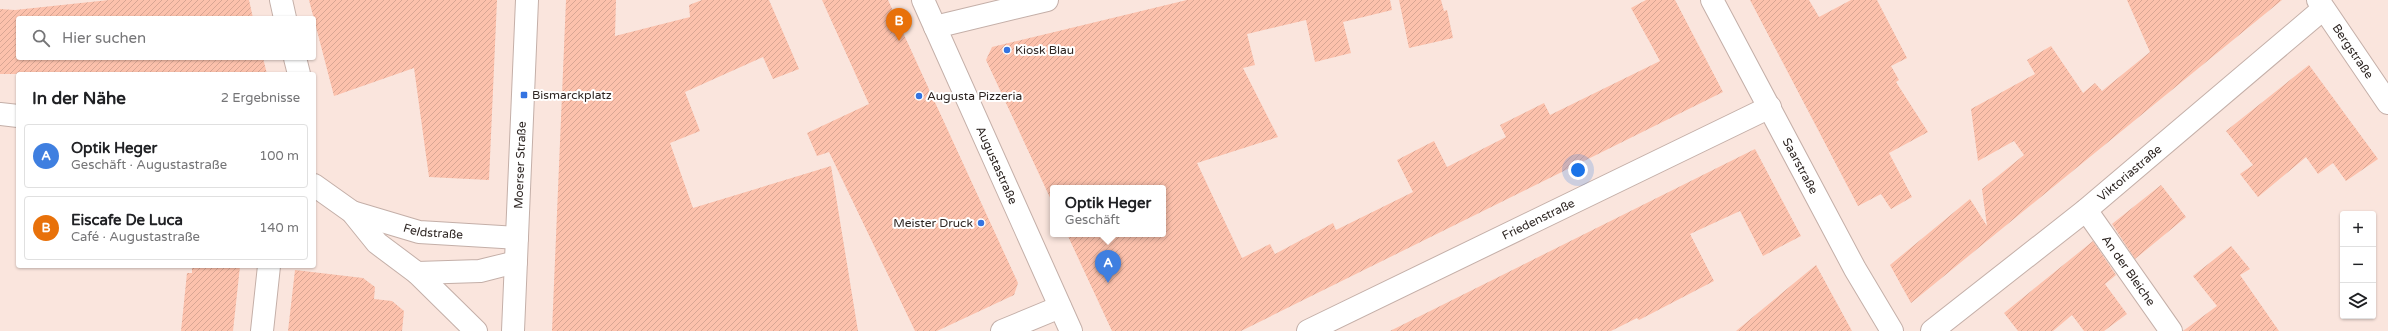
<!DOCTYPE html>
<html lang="de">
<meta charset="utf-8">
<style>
:root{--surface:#fff;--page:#f6f6f6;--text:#202124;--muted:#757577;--line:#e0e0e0;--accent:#3473e1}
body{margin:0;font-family:"Varela Round",sans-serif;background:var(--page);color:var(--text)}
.controls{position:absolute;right:12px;bottom:12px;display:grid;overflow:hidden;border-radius:4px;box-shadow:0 1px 3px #0004}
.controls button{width:36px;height:36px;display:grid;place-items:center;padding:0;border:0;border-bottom:1px solid var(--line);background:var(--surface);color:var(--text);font:20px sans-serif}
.you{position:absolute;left:1578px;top:170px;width:14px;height:14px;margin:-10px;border:3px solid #fff;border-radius:50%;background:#1a73e8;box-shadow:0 0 0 6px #1a73e833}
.badge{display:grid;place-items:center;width:26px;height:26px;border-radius:50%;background:var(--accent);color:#fff;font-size:13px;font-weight:700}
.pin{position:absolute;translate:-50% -33px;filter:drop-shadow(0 1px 2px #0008)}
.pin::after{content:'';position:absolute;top:21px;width:14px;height:12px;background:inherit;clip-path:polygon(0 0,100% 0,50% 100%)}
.popup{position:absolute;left:1050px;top:185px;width:116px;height:52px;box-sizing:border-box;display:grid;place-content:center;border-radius:4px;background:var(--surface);filter:drop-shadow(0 1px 3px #0005);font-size:13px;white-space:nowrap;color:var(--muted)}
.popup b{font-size:15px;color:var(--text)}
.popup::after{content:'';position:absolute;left:50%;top:100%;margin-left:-8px;border:8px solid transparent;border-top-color:var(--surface)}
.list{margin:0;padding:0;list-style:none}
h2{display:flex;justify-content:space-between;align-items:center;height:52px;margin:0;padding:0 16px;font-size:17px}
h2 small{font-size:13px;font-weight:400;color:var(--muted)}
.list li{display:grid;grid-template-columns:26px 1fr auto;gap:12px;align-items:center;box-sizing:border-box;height:64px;margin:0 8px 8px;padding:0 8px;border:1px solid var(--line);border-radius:4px}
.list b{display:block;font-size:15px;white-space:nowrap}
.list p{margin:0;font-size:13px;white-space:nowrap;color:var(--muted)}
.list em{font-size:13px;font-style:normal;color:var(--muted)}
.icon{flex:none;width:22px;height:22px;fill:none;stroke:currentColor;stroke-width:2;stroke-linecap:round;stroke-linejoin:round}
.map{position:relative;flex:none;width:2388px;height:331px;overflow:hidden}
.search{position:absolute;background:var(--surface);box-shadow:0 1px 3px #0004;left:16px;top:16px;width:300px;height:44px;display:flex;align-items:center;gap:10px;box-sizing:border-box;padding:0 14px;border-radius:4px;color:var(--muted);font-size:15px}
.panel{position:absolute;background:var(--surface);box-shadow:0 1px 3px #0004;left:16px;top:72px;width:300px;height:196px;border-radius:4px}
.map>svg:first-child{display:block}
</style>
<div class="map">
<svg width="2388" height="331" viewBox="0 0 2388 331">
<defs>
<pattern id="building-hatch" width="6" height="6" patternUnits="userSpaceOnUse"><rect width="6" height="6" fill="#fcc1ac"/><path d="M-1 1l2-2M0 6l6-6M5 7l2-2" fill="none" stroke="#d8a694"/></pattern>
</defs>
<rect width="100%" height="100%" fill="#fae5dd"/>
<g fill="url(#building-hatch)">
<path d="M109,0H249L253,18H18V58H263L267,74H0V9L15,10Z"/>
<path d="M309,0H497L489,180L429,177L414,68L334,96Z"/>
<path d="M566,0H616L615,36L690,17L689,5L702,0H769L799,69L773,79L763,57L685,92L700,131L670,143L693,208L831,166L858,331H552Z"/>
<path d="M822,0H888L1018,283L1014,295L937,331H915L829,152L817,156L807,133L869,104Z"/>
<path d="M1187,0H1390L1392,10L1343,22L1351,53L1315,62L1306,20L1247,34L1255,65L1243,68L1278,137L1197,163L1242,258L1270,244L1275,254L1333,223L1336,230L1413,192L1397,160L1434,141L1447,167L1506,137L1500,125L1544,103L1550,115L1660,61L1631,8L1646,0H1675L1723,92L1241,331H1112L1067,234H1163V188H1053V204L986,60L992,47Z"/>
<path d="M1399,0H1441L1444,11L1447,10L1453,38L1409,48Z"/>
<path d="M1750,0H1809L1819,17L1851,0H1877L1907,58L1891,66L1899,80L1896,82L1928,132L1889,153L1912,197L1891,209L1881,194L1858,206Z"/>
<path d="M2127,0H2282L1911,303L1890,265L1970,199L1987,226L1982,189L2024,155L2014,141L1978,161L1971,109L2035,74L2027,60L2051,46L2083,93L2095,83L2102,91L2150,52Z"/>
<path d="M2309,65L2378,159L2346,181L2333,163L2318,174L2306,157L2258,197L2240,174L2253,165L2226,131Z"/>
<path d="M1755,149L1801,236L1763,256L1740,211L1690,234L1714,281L1639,320L1637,318L1611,331H1390Z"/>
<path d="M2161,185L2186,217L2135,259L2112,224Z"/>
<path d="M2093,241L2116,275L2105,284L2127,314L2104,331H2084L2072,315L2053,331H2018L2004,313Z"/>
<path d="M2231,246L2250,269L2240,275L2279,331H2183L2217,306L2193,276Z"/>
<path d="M1816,265L1852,331H1736Z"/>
<path d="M192,266H240L233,331H181L187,273H192Z"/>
<path d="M295,270L363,278L375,287L374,299L392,301L404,311L402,331H288Z"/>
</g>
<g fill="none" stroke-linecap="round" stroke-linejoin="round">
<defs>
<g id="street">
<path d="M281,0L285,18"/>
<path id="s1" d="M923,0L1071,331"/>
<path id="s2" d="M1712,0L1855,269L1892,331"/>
<path id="s3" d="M2318,0L2388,103"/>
<path d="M935,27L1047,0"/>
<path d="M295,58L299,74"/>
<path d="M0,114L18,116"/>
<path d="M314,185L352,212L377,243L417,273L480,271L516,262"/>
<path id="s4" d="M2086,210L2171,331"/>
<path id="s5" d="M352,212L419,232L517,238"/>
<path d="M417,273L476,331"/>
<path d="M262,331L269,266"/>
<path d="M1002,331L1060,307"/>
<path id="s6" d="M1308,331L1770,107"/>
<path id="s7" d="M1932,331L2086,210L2323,9"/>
</g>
<g id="secondary">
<path id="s8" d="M513,331L527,0"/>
</g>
</defs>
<use href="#street" stroke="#c4afa8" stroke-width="24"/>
<use href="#secondary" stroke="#c4afa8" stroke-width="24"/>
<use href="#street" stroke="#fff" stroke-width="22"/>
<use href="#secondary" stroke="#fff" stroke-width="22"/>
</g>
<g fill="#3473e1" stroke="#fff" stroke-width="1.5">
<circle cx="1007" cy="50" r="4"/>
<rect x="520" y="91" width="8" height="8" rx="2"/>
<circle cx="919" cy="96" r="4"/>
<circle cx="981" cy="223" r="4"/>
</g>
<g text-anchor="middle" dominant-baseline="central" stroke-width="4" stroke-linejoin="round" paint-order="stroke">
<g font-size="12" fill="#2e2623" stroke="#fff" text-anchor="start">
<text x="1015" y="50">Kiosk Blau</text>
<text x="532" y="95">Bismarckplatz</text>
<text x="927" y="96">Augusta Pizzeria</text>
<text x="973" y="223" text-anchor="end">Meister Druck</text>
</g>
<g font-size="12" fill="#2e2623" stroke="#fff">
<text stroke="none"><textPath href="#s3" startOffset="62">Bergstraße</textPath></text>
<text stroke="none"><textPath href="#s8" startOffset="166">Moerser Straße</textPath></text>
<text stroke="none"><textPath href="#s1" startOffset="181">Augustastraße</textPath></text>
<text stroke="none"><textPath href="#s2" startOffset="188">Saarstraße</textPath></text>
<text stroke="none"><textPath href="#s7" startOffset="253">Viktoriastraße</textPath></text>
<text stroke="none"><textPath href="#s6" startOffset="256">Friedenstraße</textPath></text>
<text stroke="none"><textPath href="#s5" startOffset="84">Feldstraße</textPath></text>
<text stroke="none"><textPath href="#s4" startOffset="74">An der Bleiche</textPath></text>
</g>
</g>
</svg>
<div class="controls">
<button>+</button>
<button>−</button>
<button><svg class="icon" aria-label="layers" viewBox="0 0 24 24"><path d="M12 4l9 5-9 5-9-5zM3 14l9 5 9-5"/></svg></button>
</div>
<div class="you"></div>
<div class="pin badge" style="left:1108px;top:283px;background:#3f7fe0">A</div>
<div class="popup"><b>Optik Heger</b>Geschäft</div>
<div class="pin badge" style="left:899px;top:41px;background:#e8710a">B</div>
<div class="search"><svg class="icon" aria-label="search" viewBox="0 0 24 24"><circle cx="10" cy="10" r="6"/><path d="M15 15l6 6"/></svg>Hier suchen</div>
<section class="panel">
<h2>In der Nähe<small>2 Ergebnisse</small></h2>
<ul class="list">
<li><span class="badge" style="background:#3f7fe0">A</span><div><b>Optik Heger</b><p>Geschäft · Augustastraße</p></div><em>100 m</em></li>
<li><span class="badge" style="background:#e8710a">B</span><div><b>Eiscafe De Luca</b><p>Café · Augustastraße</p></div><em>140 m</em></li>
</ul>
</section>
</div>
